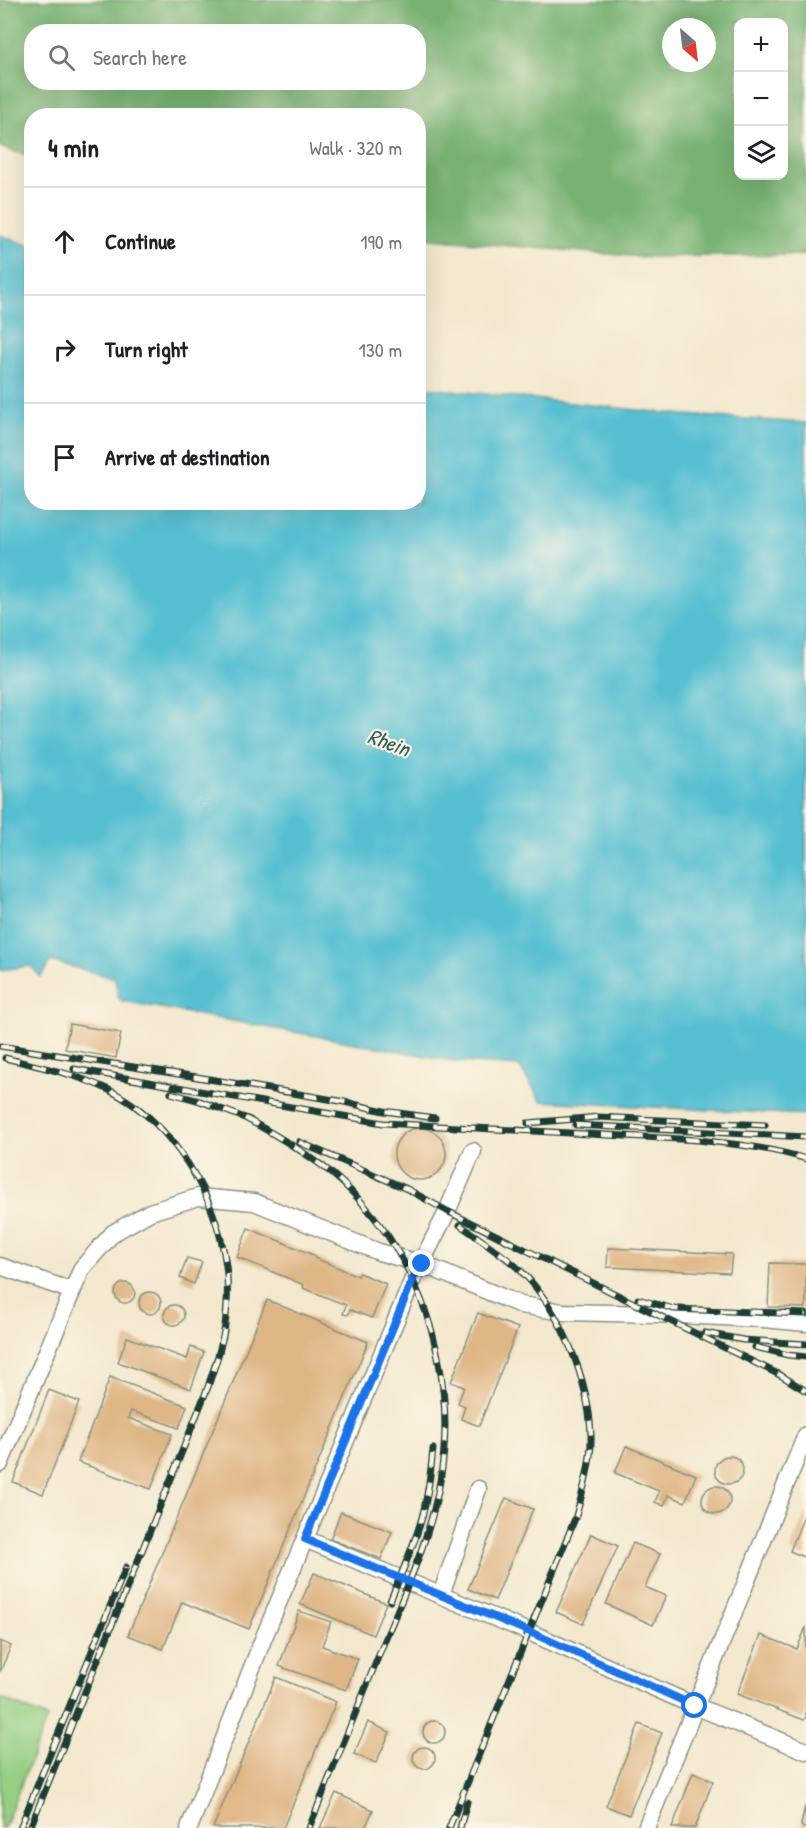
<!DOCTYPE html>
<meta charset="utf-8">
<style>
:root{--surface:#fff;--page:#f6f6f6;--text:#202124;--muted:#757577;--line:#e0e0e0}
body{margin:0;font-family:"Patrick Hand",sans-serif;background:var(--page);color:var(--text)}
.controls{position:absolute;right:18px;top:18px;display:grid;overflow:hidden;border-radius:12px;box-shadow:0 6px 24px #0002}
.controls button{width:54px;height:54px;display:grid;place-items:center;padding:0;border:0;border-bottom:2px solid var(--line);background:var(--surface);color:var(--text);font:30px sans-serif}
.compass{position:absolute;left:662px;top:18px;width:54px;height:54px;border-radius:50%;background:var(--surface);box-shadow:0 6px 24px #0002;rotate:152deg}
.stop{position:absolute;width:18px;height:18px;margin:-14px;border:4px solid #1a73e8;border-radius:50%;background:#fff}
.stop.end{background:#1a73e8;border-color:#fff;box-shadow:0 2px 6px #0008}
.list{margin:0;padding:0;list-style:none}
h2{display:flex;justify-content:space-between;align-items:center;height:78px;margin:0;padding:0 24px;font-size:26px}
h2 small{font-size:20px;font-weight:400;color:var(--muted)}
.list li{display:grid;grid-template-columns:39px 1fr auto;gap:18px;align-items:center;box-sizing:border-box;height:108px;padding:0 24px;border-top:2px solid var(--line)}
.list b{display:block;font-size:22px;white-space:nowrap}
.list em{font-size:20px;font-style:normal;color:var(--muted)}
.icon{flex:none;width:33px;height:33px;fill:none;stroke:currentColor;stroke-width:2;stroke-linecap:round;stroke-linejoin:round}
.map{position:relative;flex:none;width:806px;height:1828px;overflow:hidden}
.search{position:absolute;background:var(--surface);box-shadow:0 6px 24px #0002;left:24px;top:24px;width:402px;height:66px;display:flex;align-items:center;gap:15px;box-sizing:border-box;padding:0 21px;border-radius:24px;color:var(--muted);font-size:22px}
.panel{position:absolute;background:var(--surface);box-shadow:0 6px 24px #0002;left:24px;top:108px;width:402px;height:402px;border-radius:24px}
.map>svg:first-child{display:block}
</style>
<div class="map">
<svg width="806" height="1828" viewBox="0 0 806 1828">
<rect width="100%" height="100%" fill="#fcf5e5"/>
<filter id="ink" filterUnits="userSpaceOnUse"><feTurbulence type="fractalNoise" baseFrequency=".0167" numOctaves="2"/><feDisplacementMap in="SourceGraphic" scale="12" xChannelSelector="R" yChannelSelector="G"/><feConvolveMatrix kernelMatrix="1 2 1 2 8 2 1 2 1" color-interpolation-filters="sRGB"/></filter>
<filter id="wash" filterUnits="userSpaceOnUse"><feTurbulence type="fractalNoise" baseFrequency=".008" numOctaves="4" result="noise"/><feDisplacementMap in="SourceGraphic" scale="24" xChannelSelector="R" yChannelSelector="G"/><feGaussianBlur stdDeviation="1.35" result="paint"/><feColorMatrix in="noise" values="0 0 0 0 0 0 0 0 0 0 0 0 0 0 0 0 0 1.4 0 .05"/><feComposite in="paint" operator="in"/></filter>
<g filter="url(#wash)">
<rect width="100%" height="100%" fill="#f3e8ce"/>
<path fill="#94cf84" stroke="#5a865c" stroke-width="1.5" d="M0,1698L47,1718L4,1828H0Z"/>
<path fill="#77b272" stroke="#4b7853" stroke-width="1.5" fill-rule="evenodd" d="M0,0H806V255L642,257L419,238L418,116H32L31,157L0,147ZM738,22H784V176H738ZM671,27H707V63H671ZM32,32H418V82H32Z"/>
<path fill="#56c0d2" stroke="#3a7e83" stroke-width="1.5" d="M0,235L31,246L32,502H418L419,387L686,415L806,423V1115L541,1101L519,1066L460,1062L122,1001L118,997L115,978L50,961L41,977L31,966L0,970Z"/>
<g id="blocks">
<g fill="#dfb685">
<path d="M70,1024L121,1033L116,1058L65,1049Z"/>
<circle cx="420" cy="1154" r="26"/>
<path d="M248,1228L316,1256L315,1258L358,1276L359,1273L386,1284L372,1318L350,1310L348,1315L343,1314L346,1305L303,1288L304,1285L237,1257Z"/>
<path d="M608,1248L732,1254L730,1273L607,1267Z"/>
<path d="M187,1258L202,1262L194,1284L180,1278Z"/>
<path d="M770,1263L806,1264V1308L768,1307Z"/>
<circle cx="125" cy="1293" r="10"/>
<circle cx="150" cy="1303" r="11"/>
<path d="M267,1300L368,1342L249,1629L182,1602L163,1649L128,1635Z"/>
<circle cx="174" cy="1315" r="10"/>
<path d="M478,1313L518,1328L479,1426L461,1419L465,1406L458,1403L464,1387L451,1382Z"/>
<path d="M127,1337L187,1359L191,1347L204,1352L191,1389L118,1362Z"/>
<path d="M110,1377L187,1406L179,1428L131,1411L128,1418L172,1434L151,1489L78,1462Z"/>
<path d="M49,1390L79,1402L43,1494L13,1482Z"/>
<path d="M626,1446L696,1475L685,1502L668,1495L664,1506L655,1502L659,1491L615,1473Z"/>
<circle cx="729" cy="1470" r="14"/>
<circle cx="716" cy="1500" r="14"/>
<path d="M506,1498L533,1509L495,1600L468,1589Z"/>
<path d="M806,1511V1558L790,1551Z"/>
<path d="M341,1512L392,1532L381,1559L330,1539Z"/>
<path d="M591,1534L618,1546L583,1624L556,1612Z"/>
<path d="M633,1543L660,1554L645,1587L666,1596L653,1625L606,1604Z"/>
<path d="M314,1573L386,1603L373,1635L300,1604Z"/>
<path d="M299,1611L331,1622L322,1646L358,1659L346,1690L279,1666Z"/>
<path d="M806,1627V1716L804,1720L737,1694L761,1635L797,1649Z"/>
<path d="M0,1641L11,1646L0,1672Z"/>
<path d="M276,1677L336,1702L283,1828H213Z"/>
<circle cx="434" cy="1732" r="11"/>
<path d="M368,1722L390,1732L376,1763L354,1754Z"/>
<path d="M639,1724L662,1733L629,1815L606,1806Z"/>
<circle cx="424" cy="1758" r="11"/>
<path d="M693,1773L713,1781L695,1828H672Z"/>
<path d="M336,1793L373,1810L365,1828H320Z"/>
<path d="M805,1806L806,1828H803L801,1825Z"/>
</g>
</g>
</g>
<g filter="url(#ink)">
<use href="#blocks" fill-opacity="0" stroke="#899281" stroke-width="1.5"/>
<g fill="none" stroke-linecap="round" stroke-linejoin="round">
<defs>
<g id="minor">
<path d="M0,1266L72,1291"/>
<path d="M0,1464L82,1268L113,1233L150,1212L198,1197L254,1202L379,1252L422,1264L521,1305L562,1312L656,1314L764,1319L806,1323"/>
<path d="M305,1539L529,1632L695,1706L806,1751"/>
<path d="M441,1595L478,1489"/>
<path d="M189,1828L264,1637L413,1279L446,1214L473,1151"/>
<path d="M646,1828L806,1435"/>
</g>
</defs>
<use href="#minor" stroke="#899281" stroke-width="19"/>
<use href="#minor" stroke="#fff" stroke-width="16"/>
<defs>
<g id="rail">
<path d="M0,1046L197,1077L340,1101L384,1111L435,1118"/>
<path d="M5,1058C41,1067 76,1074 109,1090C173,1122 217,1197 226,1266C229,1286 227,1325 221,1344C218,1359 212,1373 208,1387L30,1828"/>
<path d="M74,1069L383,1123L698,1140C735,1144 771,1148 806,1159"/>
<path d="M171,1093L200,1101L250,1120"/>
<path d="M245,1118C274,1134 302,1150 329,1171C418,1244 460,1368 440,1481C431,1534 408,1585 387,1635C361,1699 335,1764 309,1828"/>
<path d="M528,1123L598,1117L765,1125"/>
<path d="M576,1125L806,1137"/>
<path d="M299,1142L407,1189L447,1211L782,1376L806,1391"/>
<path d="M638,1299L674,1309L806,1314"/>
<path d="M705,1333L743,1340L806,1344"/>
<path d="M755,1347L788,1355L806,1357"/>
<path d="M390,1601C402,1572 415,1544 423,1514C428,1493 431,1471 433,1449"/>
<path d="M20,1828L126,1567"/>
<path d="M449,1828L576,1516C583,1490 592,1462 591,1435C589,1380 561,1311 522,1272C504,1254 481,1240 460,1225"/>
<path d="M460,1828L467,1802"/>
</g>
</defs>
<use href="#rail" stroke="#1f3d34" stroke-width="7"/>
<use href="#rail" stroke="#fcf5e5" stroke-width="4.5" stroke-dasharray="14" stroke-linecap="butt"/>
</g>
</g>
<g fill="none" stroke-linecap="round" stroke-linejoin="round" filter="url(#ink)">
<path stroke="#1a73e8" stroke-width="8" d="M422,1264L413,1279L305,1539L530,1632L695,1706"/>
</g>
<g text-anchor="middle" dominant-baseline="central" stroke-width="4.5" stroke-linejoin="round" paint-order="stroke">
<g font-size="22" font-style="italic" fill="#2d5e5c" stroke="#fcf5e5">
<text transform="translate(389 742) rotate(20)">Rhein</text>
</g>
</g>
</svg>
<div class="controls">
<button>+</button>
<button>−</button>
<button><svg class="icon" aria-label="layers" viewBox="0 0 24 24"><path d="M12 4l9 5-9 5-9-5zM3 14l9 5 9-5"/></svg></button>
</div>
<svg class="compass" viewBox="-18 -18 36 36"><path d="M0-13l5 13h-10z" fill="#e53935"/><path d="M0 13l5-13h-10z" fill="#757577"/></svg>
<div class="stop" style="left:695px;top:1706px"></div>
<div class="stop end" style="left:422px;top:1264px"></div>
<div class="search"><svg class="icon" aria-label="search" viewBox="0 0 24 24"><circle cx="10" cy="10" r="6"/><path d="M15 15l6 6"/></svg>Search here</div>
<section class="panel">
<h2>4 min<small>Walk · 320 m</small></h2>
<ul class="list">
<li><svg class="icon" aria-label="ahead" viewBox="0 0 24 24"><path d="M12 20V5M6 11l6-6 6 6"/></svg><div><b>Continue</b></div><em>190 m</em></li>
<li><svg class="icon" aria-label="right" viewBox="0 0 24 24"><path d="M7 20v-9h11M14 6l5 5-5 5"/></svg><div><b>Turn right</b></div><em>130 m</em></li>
<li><svg class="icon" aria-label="arrive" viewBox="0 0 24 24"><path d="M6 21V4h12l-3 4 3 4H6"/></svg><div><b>Arrive at destination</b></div></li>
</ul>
</section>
</div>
